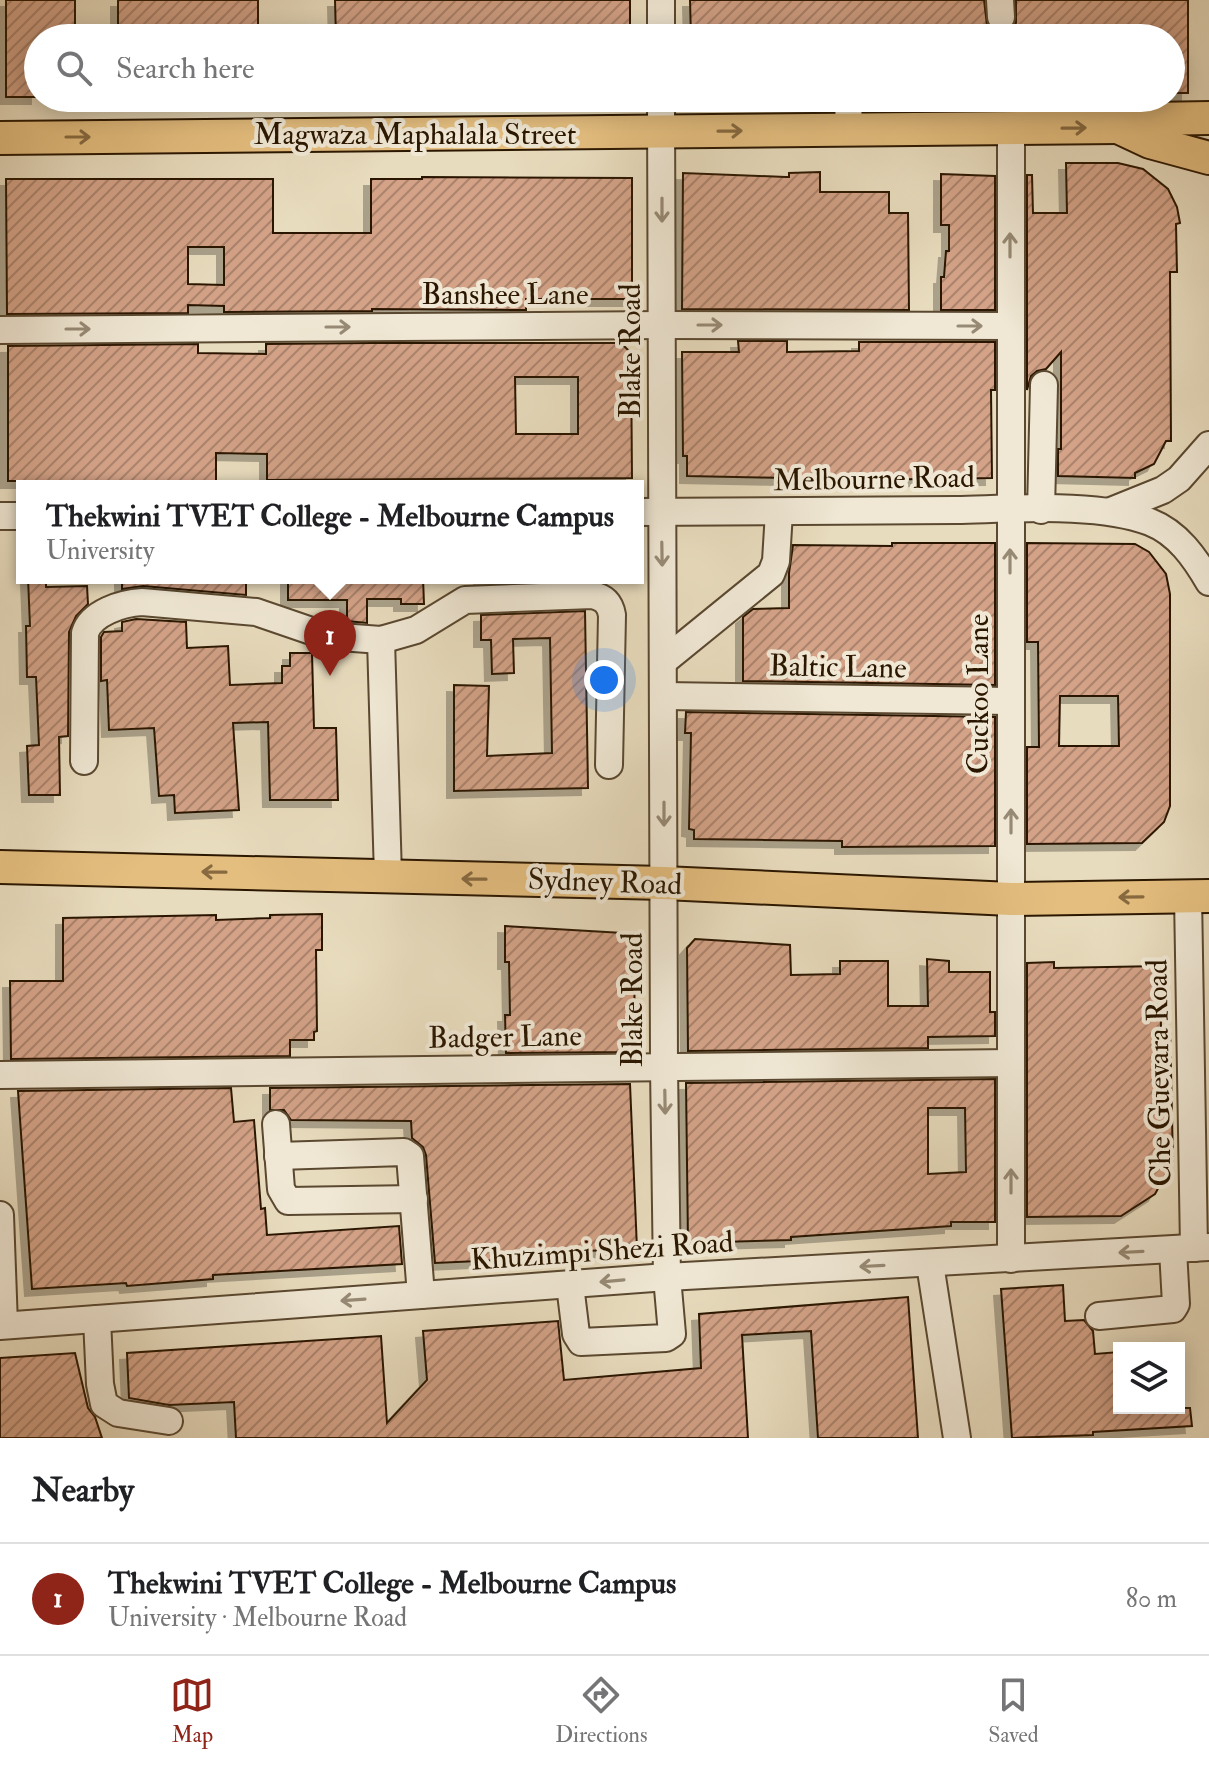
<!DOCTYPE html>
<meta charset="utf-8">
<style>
:root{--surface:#fff;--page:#f2f2f2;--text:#202124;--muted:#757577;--line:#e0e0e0;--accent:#8f2418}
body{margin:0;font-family:"IM FELL Double Pica",serif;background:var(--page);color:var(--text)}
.controls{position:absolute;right:24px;bottom:24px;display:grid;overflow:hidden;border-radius:0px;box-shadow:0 4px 20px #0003}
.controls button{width:72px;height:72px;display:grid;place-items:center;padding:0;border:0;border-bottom:2px solid var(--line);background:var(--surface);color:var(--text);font:40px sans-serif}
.you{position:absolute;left:604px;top:680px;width:28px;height:28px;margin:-20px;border:6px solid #fff;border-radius:50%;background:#1a73e8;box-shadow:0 0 0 12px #1a73e833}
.badge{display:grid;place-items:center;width:52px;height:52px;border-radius:50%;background:var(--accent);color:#fff;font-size:26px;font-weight:700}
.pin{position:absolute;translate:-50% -66px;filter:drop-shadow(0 2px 4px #0008)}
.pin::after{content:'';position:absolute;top:42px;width:28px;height:24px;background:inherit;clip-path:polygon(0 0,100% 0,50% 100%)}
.popup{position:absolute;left:16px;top:480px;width:628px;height:104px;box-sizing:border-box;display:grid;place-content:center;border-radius:0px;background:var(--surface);filter:drop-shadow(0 2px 6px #0005);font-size:26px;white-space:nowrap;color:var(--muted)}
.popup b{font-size:30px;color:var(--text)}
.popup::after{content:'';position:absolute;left:50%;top:100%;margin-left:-16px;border:16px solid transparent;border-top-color:var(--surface)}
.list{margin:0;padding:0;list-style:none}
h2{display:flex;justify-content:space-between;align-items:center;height:104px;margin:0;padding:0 32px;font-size:34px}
h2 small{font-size:26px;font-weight:400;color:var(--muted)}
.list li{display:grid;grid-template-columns:52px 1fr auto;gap:24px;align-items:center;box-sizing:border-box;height:112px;padding:0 32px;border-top:2px solid var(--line)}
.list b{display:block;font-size:30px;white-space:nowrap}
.list p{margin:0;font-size:26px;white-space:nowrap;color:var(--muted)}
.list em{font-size:26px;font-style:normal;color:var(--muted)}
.icon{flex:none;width:44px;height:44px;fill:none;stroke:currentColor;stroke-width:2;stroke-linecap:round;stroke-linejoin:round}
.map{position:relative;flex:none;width:1209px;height:1438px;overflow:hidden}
.search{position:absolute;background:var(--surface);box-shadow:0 4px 20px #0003;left:24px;right:24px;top:24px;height:88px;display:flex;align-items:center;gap:20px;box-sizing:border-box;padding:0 28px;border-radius:44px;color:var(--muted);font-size:30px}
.sheet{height:216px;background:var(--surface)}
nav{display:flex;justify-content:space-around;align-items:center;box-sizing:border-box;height:112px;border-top:2px solid var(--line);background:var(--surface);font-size:22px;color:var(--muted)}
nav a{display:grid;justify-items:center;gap:4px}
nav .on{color:var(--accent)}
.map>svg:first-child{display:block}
</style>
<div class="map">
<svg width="1209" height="1438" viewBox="0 0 1209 1438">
<defs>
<pattern id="building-hatch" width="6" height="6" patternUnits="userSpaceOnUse" patternTransform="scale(2)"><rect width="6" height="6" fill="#d3a287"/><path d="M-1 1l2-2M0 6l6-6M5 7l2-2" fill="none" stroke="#ab836c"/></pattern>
<filter id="shadow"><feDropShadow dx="-7" dy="7" stdDeviation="0" flood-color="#0004"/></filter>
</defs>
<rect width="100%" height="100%" fill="#e8dcbe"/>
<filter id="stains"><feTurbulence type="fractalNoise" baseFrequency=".0025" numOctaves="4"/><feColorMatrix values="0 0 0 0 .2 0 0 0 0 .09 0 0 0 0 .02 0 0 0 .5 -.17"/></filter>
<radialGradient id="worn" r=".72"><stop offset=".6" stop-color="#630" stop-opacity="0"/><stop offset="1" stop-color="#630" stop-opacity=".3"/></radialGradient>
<g fill="url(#building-hatch)" stroke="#2b1700" stroke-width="2" fill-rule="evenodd" filter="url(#shadow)">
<path d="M6,0H75V38H38V97H6Z"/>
<rect x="118" y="0" width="140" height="38"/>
<path d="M335,0H630V38H336Z"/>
<path d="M690,0H984L987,25L993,31L1001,33L1010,30L1016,23V0H1188V93H1171V38H691Z"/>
<path d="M1066,163H1118L1143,169L1168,189L1177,207L1180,223L1176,224L1177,272H1170L1171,441H1166L1154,464L1135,473V478L1058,476V449H1061V352L1046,369L1037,371L1031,376L1027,390V175H1032L1033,213H1067Z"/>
<path d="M820,172V192H889V213H908L909,310L682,309L683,173L786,177H789V173Z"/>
<path d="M941,174L995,176V310H941V277H944L946,251H949V225H941Z"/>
<path d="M422,177L632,178V299H526V310L372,309V311L224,312V306L188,305V313L7,314L6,179H273V233H371V179H422ZM188,247H224V285L188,284Z"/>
<path d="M738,341H787V352L859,351V342H995V390H991L992,478L788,481V478L687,476V456H683L682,352H739Z"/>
<path d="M372,343H621L631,353L632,478L267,480V454L216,453V481H8V346L198,344V353L266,354V344ZM515,377H578V434H516Z"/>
<path d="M892,543H995V685L743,681V617L753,609L789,608V573L793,545L892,546Z"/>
<path d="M1027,543L1135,544L1149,552L1166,574L1170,594V806L1164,822L1142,843L1027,844V747H1039L1038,642H1027ZM1060,696H1118L1119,746H1059Z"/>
<path d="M28,578H46V587L87,586L88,604L76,616L69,632L68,736L59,737L60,795H29L27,746L39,745L36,677H27L26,626H30Z"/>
<path d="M122,578H246V595L143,586L122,589Z"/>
<path d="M288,578H423L424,604H401V599H367V623L347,621V600H288Z"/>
<path d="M481,578H579V580L481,583Z"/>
<path d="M585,611L588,788L454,791V685L489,686L487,756L552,753L550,638L513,639L514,673L492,674L491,640H481V615Z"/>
<path d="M136,619L186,622L187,648L228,646L230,685L282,683V666H290V653H312L314,728H336L338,800H270L268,722L233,723L239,810L175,813L174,795L159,796L154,728L109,730L107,680L101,681V637L104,632L122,631V622Z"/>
<path d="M686,712L995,717V846L842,847V841L694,839V830L689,829L691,733H685Z"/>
<path d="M322,914V950H316L317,1031L314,1032V1040H290V1056L11,1059L10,981H63V918L216,915V920L270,918V915Z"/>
<path d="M505,926L623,933L633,945L634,958L635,1039L626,1052L506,1053L505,1015H510L509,962H505Z"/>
<path d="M695,939L790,945L791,975L840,974V961H888V1006H928L927,959L949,961V972H990V1012H995V1036L928,1037V1048L688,1051L687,948Z"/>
<path d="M1054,962V968L1160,966L1161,1028H1170L1173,1161L1155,1194L1121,1216L1027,1217V963Z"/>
<path d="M995,1079V1222H951V1226L791,1237V1240L688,1243L686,1083ZM928,1108H965L966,1172L928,1174Z"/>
<path d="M630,1084L637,1249L584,1251L585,1256L435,1263L426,1155L423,1147L412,1138L411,1121L291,1120L284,1110H270V1088Z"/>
<path d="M231,1088L234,1122L254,1120L261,1209L265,1208L267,1235L399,1226L402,1264L213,1275V1279L127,1286L126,1283L32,1289L18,1091Z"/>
<path d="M1063,1285L1065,1321L1084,1320L1093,1331L1095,1354L1119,1352V1408H1190L1192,1426L1093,1432V1435L1012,1438L1001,1289Z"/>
<path d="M908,1297L918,1438H818L811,1331L742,1335L748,1438H236L234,1402L169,1405L129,1398L127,1353L381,1336L387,1423L427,1380L423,1331L558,1321L564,1380L701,1368L699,1314Z"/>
<path d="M75,1353L88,1408L95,1417L102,1438H0V1358Z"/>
</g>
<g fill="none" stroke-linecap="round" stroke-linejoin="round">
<g stroke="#c2b598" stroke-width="26" stroke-dasharray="26 13" stroke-linecap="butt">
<path d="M1001,17V38"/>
<path d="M1001,98V129"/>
</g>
<defs>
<g id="minor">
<path d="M661,0V38"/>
<path d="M1000,0L1001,17"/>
<path d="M848,98L849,130"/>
<path d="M1011,129V1259"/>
<path d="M0,330L662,325L1010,326"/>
<path d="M1041,510L1044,385"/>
<path d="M1111,511L1163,490L1179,479L1209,445"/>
<path d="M638,512C744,512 850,511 956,510C1012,509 1099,502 1150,522C1178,533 1195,558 1209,582"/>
<path d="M0,516H22"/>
<path d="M381,640L388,876"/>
<path d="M664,661L771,574L776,561L779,512"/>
<path d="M665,696L1010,701"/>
<path d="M84,761L85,633C91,613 122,603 142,602L256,612L326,636L381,640L416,630L465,600L592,595C603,597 610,603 612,615L609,765"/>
<path d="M1188,896L1194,1248"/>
<path d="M0,1075L1011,1063"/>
<path d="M276,1124L281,1189L288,1201L414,1199"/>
<path d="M278,1156L404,1152L410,1156L421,1295"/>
<path d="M0,1215L4,1325"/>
<path d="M930,1264L957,1438"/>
<path d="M570,1285L576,1334L581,1342L666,1338L672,1334L667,1277L664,1068L661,98"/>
<path d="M1099,1316L1173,1309L1176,1304L1173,1250"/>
<path d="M97,1319L100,1384L104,1404L118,1413L169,1421"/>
<path d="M0,1326L667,1277L1209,1247"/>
</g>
<g id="major">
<path d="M1118,127L1150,142L1209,158"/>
<path d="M0,138L1118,127L1151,119L1209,118"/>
<path d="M0,867L664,883L1011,899L1209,896"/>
</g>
</defs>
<use href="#minor" stroke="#5a4830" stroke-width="30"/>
<use href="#major" stroke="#2b1700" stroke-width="36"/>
<use href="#minor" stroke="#f0e8d5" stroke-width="26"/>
<use href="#major" stroke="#e4be7f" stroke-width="32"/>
</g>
<defs><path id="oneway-shaft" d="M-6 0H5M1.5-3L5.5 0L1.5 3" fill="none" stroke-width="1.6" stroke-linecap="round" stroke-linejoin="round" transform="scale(2)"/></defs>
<g stroke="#886a40">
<use href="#oneway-shaft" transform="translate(1074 128) rotate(-1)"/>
<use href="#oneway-shaft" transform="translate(730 131) rotate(-1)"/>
<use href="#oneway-shaft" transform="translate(78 137)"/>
<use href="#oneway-shaft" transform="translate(214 872) rotate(-179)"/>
<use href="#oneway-shaft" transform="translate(474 879) rotate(-179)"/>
<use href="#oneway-shaft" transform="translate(1131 897) rotate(179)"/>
</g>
<g stroke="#978a75">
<use href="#oneway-shaft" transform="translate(662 210) rotate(90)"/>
<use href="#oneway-shaft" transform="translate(1010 245) rotate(-90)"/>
<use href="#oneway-shaft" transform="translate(710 325)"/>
<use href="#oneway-shaft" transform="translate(970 326)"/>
<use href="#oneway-shaft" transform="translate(338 327)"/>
<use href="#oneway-shaft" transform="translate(78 329)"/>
<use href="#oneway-shaft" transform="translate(662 554) rotate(89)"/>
<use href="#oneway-shaft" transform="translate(1010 561) rotate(-90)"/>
<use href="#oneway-shaft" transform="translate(664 814) rotate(90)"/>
<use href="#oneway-shaft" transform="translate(1011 821) rotate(-90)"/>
<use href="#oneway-shaft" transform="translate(665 1102) rotate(89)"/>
<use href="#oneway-shaft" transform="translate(1011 1181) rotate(-90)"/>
<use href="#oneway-shaft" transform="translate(1131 1252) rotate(177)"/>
<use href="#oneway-shaft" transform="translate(872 1266) rotate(177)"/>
<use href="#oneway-shaft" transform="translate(612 1281) rotate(175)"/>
<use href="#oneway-shaft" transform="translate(353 1300) rotate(176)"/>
</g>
<g text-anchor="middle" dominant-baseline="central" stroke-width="8" stroke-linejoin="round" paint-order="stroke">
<g font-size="30" fill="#2b1700" stroke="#f0e8d5">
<text x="415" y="134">Magwaza Maphalala Street</text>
<text x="505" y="294">Banshee Lane</text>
<text transform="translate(630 351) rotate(-90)">Blake Road</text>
<text transform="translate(874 479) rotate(-1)">Melbourne Road</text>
<text transform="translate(838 667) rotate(1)">Baltic Lane</text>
<text transform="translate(978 694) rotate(-90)">Cuckoo Lane</text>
<text transform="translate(605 882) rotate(2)">Sydney Road</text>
<text transform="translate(632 1000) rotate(-90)">Blake Road</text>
<text transform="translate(505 1037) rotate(-1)">Badger Lane</text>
<text transform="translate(1159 1073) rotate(-91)">Che Guevara Road</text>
<text transform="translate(602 1251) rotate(-4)">Khuzimpi Shezi Road</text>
</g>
</g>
<rect width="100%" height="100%" filter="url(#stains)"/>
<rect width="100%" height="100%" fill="url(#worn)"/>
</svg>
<div class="controls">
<button><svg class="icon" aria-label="layers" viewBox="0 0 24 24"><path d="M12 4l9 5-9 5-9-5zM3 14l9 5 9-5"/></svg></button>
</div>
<div class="you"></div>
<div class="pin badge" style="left:330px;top:676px">1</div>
<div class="popup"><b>Thekwini TVET College - Melbourne Campus</b>University</div>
<div class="search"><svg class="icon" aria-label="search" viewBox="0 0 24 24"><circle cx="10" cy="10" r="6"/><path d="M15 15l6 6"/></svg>Search here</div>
</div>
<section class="sheet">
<h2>Nearby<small></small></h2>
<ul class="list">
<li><span class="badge">1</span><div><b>Thekwini TVET College - Melbourne Campus</b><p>University · Melbourne Road</p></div><em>80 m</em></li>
</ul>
</section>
<nav>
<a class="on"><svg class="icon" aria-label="map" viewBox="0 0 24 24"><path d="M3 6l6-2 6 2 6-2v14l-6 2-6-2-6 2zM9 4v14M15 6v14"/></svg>Map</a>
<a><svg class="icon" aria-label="directions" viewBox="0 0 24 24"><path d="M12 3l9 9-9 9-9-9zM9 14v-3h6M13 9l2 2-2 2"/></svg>Directions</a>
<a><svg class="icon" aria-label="saved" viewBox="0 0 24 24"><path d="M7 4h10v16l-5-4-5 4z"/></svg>Saved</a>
</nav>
